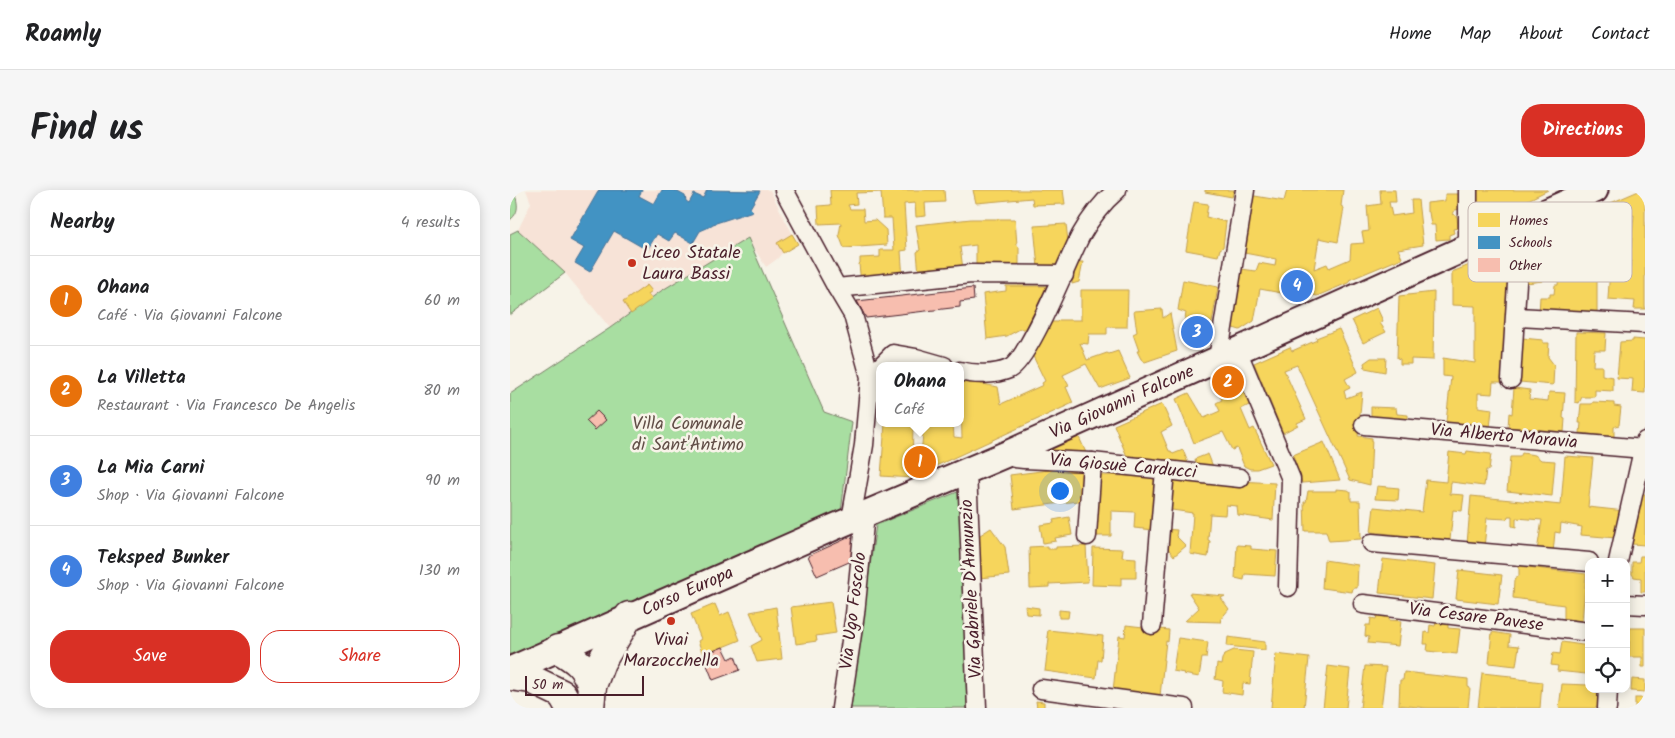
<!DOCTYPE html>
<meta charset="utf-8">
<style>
:root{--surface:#fff;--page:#f6f6f6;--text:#202124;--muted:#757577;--line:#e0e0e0;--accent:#d93025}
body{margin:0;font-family:Kalam,sans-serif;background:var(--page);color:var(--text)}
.controls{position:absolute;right:15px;bottom:15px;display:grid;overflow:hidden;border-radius:10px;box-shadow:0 2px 12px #0003}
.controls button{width:45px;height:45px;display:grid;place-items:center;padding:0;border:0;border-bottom:1px solid var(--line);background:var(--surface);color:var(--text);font:25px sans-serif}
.scale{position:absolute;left:15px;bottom:12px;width:119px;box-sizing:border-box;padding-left:5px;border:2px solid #4a1f2b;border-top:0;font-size:14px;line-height:18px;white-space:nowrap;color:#4a1f2b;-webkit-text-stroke:4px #f7f3e8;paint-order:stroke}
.you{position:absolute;left:549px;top:300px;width:18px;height:18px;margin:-12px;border:4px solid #fff;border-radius:50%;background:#1a73e8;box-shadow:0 0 0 8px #1a73e833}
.badge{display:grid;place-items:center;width:32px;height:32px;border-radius:50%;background:var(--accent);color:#fff;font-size:16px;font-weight:700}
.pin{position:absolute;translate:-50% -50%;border:2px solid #fff;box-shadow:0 1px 5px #0006}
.popup{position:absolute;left:366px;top:172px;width:88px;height:65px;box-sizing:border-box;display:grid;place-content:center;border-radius:10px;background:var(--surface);filter:drop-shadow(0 1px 4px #0005);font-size:16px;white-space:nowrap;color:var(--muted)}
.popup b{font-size:19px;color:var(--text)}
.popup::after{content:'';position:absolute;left:50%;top:100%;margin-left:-10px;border:10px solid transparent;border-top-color:var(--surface)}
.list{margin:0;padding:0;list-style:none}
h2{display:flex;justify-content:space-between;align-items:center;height:65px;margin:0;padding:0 20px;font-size:21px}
h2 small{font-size:16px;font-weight:400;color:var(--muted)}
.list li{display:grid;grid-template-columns:32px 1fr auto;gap:15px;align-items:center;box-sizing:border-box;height:90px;padding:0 20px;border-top:1px solid var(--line)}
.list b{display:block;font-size:19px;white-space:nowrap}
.list p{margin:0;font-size:16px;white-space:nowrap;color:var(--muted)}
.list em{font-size:16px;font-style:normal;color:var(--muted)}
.actions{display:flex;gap:10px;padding:15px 20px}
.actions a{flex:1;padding:11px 0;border:1px solid var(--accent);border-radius:20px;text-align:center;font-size:18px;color:var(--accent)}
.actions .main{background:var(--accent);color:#fff}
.icon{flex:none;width:28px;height:28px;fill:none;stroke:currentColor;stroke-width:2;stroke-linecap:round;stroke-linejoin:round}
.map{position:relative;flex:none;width:1135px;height:518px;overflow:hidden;border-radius:20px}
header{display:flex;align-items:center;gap:30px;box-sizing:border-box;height:70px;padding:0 25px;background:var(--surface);border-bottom:1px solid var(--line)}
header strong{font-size:24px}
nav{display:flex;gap:28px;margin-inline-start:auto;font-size:18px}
.intro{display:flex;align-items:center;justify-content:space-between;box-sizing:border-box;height:120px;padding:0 30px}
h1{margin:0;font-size:35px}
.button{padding:12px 22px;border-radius:20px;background:var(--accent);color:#fff;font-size:18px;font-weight:700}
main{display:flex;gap:30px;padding:0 30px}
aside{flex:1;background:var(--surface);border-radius:20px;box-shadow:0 2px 12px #0003}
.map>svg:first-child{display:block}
</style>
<header>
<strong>Roamly</strong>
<nav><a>Home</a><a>Map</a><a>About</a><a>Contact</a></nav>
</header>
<div class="intro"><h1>Find us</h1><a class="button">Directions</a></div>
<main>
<aside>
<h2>Nearby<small>4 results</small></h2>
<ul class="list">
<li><span class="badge" style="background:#e8710a">1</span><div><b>Ohana</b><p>Café · Via Giovanni Falcone</p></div><em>60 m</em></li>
<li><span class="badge" style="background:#e8710a">2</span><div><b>La Villetta</b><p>Restaurant · Via Francesco De Angelis</p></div><em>80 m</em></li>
<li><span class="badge" style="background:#3f7fe0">3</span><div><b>La Mia Carni</b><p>Shop · Via Giovanni Falcone</p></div><em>90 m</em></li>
<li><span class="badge" style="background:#3f7fe0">4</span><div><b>Teksped Bunker</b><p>Shop · Via Giovanni Falcone</p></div><em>130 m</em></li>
</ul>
<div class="actions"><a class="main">Save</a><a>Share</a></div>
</aside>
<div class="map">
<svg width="1135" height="518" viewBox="0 0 1135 518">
<rect width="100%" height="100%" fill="#f7f3e8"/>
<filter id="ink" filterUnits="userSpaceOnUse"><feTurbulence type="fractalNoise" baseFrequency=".02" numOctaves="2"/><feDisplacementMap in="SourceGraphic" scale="10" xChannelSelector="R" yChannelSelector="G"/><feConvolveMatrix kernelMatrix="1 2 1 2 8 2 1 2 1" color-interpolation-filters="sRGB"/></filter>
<g filter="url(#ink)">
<path fill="#f7e3d7" d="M16,0H260L275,30L285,48L267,69L256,77L237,48L100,138L55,83L8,40L21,13Z"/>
<g fill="#a8dea1" stroke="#797e66">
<path d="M0,0H4C7,12 11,21 0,30Z"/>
<path d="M8,40L55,83L0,125V44Z"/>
<path d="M238,48L314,222L342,232L331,322L0,469V204L100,138L151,101Z"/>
<path d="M450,301L457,518H339L366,335Z"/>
</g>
<g fill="#f6d55c" stroke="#c29e4d" fill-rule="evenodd">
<path d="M320,0H434L435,12L415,13L416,26L406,27L405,13L394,14L397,60L391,61L393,90L351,93L349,74L350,73V68L370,67V60H384L382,28H373L371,2L346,3L347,14L338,15L340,19H353L354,31L365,30L376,40L377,55L334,58L329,45L331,33L309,34L308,16L321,15Z"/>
<path d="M463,0H553L555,14L523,15L522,8L466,13Z"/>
<path d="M695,0H724L722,7L695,2Z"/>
<path d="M777,0H833L831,16L834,18L828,52L809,48L804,79L817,74L819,78L840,69L841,54L854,53L852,42L859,41L857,16L871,14L870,0H885L886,12H879L882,26L902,23L901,10H908L913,55L888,59L892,68L839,90L840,92L807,106L800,104L798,108L750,99L744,131L730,140L720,137L731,79L746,81L749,73L765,76L766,69L729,62L739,5L774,11Z"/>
<path d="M966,0H1038L998,20L982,23L979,28H963Z"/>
<path d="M1131,0H1135V119H1124L1125,111L1098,109L1100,77L1120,78L1121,71L1092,70L1093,62H1082V45L1059,53L1066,69L1087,72V126L1029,123L1030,107H1040V104H1044L1045,95H1048L1049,80L1046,74L1034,79L1033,91L1016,93V70L1008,53ZM1124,25L1121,58L1110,57L1105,48L1095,47L1094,38Z"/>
<path d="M935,4H950L951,19L945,20L943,24L947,27L948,38L943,39L944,43L939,45V49L926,50L925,35H921L919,22H917V13L935,11Z"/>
<path d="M684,12L698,14L696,27L716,32L713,57L710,59L708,66L676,60Z"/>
<path d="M461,29H505L507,55L509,57V77L466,78V55L450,57L453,79L409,84L407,62L410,60L406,35Z"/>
<path d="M556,34L559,60L553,78L528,77L524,36Z"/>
<path d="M282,44L288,54L273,63L267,53Z"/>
<path d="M987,64L998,65L996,168L998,192H983L982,204L968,203V217L982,219L980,238L936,232L941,187L933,186V168L965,173V116L942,115V82Z"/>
<path d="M568,72H573L569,92L562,94L564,77Z"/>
<path d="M673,90L708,97L699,150L672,145L676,123L668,120Z"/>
<path d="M137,95L142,101L138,104L142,109L121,124L113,112Z"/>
<path d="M496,96H541L521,139H510L497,146L477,149L473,104L496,101Z"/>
<path d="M571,100H618L617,137H597V144H579L578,154L570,153L577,170L597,163L599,164L608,161L620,188L590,199L576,174L553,185L559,196L556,197L563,213L404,286V268L411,265L414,233H443L444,247L452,248L450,184L467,193L488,197L491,214L533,195L532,193L535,191L522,164L540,132H547L549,130H571Z"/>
<path d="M924,102L923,170L901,169V174H890V169L887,168L889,106Z"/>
<path d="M867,118L873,131L870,133L876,142L853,153L842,130Z"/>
<path d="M652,119L653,128L660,123L667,161L635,172L631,169L627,161H629L623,144L627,142L624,121Z"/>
<path d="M829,139L848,182L835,189L840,198L834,201L836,208L852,202L848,246L862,248L860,295L840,290L787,175L774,180L796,229L787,233L788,235L773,243L744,173L780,157L782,161L807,150L806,148Z"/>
<path d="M1066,142L1096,143L1095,160H1084L1083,176H1092V185L1103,187V201L1085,200V207H1072L1069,213L1065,212Z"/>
<path d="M1012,148L1033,150V153H1039L1038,167L1044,175L1043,195L1010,192Z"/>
<path d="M1123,149L1135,150V203L1122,202L1123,189L1107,188L1110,152L1123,151Z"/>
<path d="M861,168H876L875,182L855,178L854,173Z"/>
<path d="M728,178L743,213L731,219L740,240L744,238L761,274L747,279H740L734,276L727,258L722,260L713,242L684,253L666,209L679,203L694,228L710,221L706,213L712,210L703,189Z"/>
<path d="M1004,198L1020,200L1019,209L1038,211L1039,202L1055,203L1053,228L1055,229L1054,242L998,237L999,223L1002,224Z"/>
<path d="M1083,212L1104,213V216L1111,217L1109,235L1104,237V247L1070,243L1071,233H1069L1071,214H1082Z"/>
<path d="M652,214L662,236L651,242L659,261H661L663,264L673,260L680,278L637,274L632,266L619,271L604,235Z"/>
<path d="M861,217L886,218L887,224L898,225V231L861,227Z"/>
<path d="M375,233H403L402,288L371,286Z"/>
<path d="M568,245L578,267L540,263L538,259Z"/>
<path d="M814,252L830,290L792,293L783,265Z"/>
<path d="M957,261L981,264L979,280H976L974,296L941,292L940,304L954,305L952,321L943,320L940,350L861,342L864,317L912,322L916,290L936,292L939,262L956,264Z"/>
<path d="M1012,263L1025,265L1031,270L1045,271L1042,306L997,301L1000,267H1010Z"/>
<path d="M698,264L704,279L687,277L685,269Z"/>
<path d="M1055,266L1083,268L1078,317L1115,321L1106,348L1071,345L1072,337L1051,333L1050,343L1045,342L1043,363L1027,361L1032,330L1006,328V337L1002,336V326H998L997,329L977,328L974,358L957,354L961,306L1051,315Z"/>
<path d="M577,275L576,310L504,319L500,285Z"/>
<path d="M586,285L651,287L644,340L624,338L625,322L601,321V346H584Z"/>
<path d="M657,287L765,293L763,330L728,325L727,316L716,315L715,325L700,324L698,350L700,351L698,367L680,364L683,323L655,319Z"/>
<path d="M867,296L889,298L888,310L865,309Z"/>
<path d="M826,299L838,300L841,302V311H850L851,349L819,351L816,341H795L794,312H796L798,301H826Z"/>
<path d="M1133,304H1135V355L1122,354Z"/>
<path d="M559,327L562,345L545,348L546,351L533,353L530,335L544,333L543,330Z"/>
<path d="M481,338L495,357L499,385L469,388L464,349Z"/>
<path d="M652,339L667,340L666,346L676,356L664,366L656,356Z"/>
<path d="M727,355L741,356V359L767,361L765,386L735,384L734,390L725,388Z"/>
<path d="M538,356V359H546V357L576,356L578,392L539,394V397L520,398L519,357Z"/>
<path d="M583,358L613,359L612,367L626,368V388H611V396L582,395Z"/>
<path d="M1130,366H1135V402H1131V388L1124,387L1122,384V372H1129Z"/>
<path d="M873,369L925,375L922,409L869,403Z"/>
<path d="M814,370L848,375L847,398H843L842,402L812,398Z"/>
<path d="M1009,376L1076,384L1072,431L1054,429V415L1003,408L1004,390L1009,386Z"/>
<path d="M949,380L992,385L988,414L946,409Z"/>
<path d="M679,403L715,406L711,408L719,419L710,430L712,432L675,431L689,418Z"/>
<path d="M321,412L326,443L306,446L307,451L286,454L281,417Z"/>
<path d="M205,414L210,426L219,422L230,450L193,465L188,451L191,449L181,424Z"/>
<path d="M515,416L529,418V425L516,424Z"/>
<path d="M266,417L272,469L247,472L241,456L252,450L240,422Z"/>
<path d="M549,420L559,421L558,428H549Z"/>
<path d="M867,426L879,427V430L891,431L888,456L858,453L859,447L855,446L856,435H860L861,428L866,429Z"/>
<path d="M926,433L938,435V438L950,439L947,464L917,461L918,454H914L915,442L919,443L920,435L925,436Z"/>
<path d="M616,435L659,440L658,452L656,451L650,506L603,501L609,446L615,447Z"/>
<path d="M1120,438H1135V477H1132V467H1119Z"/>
<path d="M538,440L593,446L591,470H588L586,488L535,481L539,448L537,447Z"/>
<path d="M982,442L1000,445L999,455L1009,456L1006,476L979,473Z"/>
<path d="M718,447L755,452V460L717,456Z"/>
<path d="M668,448L698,452L696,468H692L689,487L673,484L674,483L663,481Z"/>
<path d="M1052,452L1079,456L1076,484L1047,481L1048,476L1041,475L1043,463L1050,464Z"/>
<path d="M724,460L743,462L740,494L733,493L732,505L712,502L713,491L705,489L707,474L711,475L712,469L715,464Z"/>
<path d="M766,464L799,468L794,518H761Z"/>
<path d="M818,476L840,479L836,518H813Z"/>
<path d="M855,476L876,477L871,518H850Z"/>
<path d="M894,482L958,489V497L960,498L958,518H917L889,515L890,490H893Z"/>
<path d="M972,483L1001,486V488L1032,492L1030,518H968Z"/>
<path d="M1122,489L1135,490V502L1121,501Z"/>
<path d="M1052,494L1079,495V499H1085V502L1088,503V518H1049Z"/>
<rect x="1125" y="508" width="10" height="10"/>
<path d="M526,511L534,512V518H527Z"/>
</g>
<path fill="#4393c3" stroke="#457095" d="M89,0H132L129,6L144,14L152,0H164L175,6L176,11L179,13L184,4L193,8L197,0L250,1L240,18L243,21L203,34L197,38L190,41L183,53L165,43L159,51L147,44L137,60L104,41L80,82L65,73L74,58L60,50Z"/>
<g fill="#f7beaf" stroke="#4a1f2b">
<path d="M463,98L464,110L450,112V117L356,128L347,111Z"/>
<path d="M87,221L96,230L85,240L76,231Z"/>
<path d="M340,347L346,352V369L307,386L298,366Z"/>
<path d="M213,457L219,469L225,466L230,480L203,490L193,465Z"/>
</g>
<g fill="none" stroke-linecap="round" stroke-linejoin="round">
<defs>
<g id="minor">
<path d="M274,0L327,98L343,125L360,187L354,255L341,330"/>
<path d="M997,38L1006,64L1008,77L1001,189"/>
<path d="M958,56V0"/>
<path d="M327,98L461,84L554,85"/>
<path d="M1006,127L1135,134"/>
<path d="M727,160L781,289L778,397"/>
<path d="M708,169L735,0"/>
<path d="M371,176L383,164L406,168L434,176"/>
<path d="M450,181C464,185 485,185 499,179C520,169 558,69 571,45C580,29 593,12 607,0"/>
<path d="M854,235L1134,259"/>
<path d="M499,263L505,268L514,269L582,272L730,288"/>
<path d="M457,281L467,518"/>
<path d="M577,346L582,272"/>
<path d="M862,353L1079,372"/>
<path d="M1108,372L1135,251"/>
<path d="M853,414L1079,442"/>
<path d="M1116,414L1135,415"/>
<path d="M642,435L655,280"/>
<path d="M531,499L674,518"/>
<path d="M331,518L345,424L355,324"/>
<path d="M1097,518L1098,499"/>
</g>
<g id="secondary">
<path id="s1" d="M0,480L322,338L499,263L1085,0"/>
</g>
<g id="trunk">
<path d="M48,459C67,470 74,475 82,496"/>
<path d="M0,486L21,489L52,504L60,518"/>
<path d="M80,518L82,496L91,472L119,426"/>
</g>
</defs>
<use href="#minor" stroke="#4a1f2b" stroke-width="21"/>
<use href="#secondary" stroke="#4a1f2b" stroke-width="29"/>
<use href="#trunk" stroke="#4a1f2b" stroke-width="31"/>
<use href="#minor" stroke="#f7f3e8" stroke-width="18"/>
<use href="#secondary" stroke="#f7f3e8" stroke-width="25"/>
<use href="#trunk" stroke="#f7f3e8" stroke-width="28"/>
</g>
</g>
<g fill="#c8321e" stroke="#f7f3e8" stroke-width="2">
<circle cx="122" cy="73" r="5"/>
<circle cx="161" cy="431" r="5"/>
</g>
<g text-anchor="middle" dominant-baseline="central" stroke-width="5" stroke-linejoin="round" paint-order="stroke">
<g font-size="18" fill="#4a1f2b" stroke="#f7f3e8" text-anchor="start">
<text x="132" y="63">Liceo Statale<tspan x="132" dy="21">Laura Bassi</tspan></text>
<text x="161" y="450" text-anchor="middle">Vivai<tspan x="161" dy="21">Marzocchella</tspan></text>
</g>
<g font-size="18" fill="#4a1f2b" stroke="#f7f3e8">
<text stroke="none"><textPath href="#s1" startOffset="668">Via Giovanni Falcone</textPath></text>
<text transform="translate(994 247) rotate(5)">Via Alberto Moravia</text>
<text transform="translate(613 277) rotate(5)">Via Giosuè Carducci</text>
<text transform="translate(462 399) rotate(-93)">Via Gabriele D'Annunzio</text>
<text stroke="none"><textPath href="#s1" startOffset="194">Corso Europa</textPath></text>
<text transform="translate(344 421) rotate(-83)">Via Ugo Foscolo</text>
<text transform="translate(966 428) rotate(7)">Via Cesare Pavese</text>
</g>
<g font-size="18" fill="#624f48" stroke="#f7f3e8">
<text x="178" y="234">Villa Comunale<tspan x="178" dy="21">di Sant'Antimo</tspan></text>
</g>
</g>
<rect x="958" y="12" width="164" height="80" rx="8" fill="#f7f3e8" stroke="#c3b3af" stroke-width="1"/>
<rect x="968" y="23" width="22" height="14" fill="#f6d55c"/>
<rect x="968" y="46" width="22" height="13" fill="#4393c3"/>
<rect x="968" y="68" width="22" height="14" fill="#f7beaf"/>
<g font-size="14" fill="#4a1f2b">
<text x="999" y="35">Homes</text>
<text x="999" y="57">Schools</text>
<text x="999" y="80">Other</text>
</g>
</svg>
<div class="controls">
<button>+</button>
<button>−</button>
<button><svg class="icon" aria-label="locate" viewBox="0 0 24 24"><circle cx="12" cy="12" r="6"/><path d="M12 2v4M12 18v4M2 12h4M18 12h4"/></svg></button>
</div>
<div class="scale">50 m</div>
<div class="you"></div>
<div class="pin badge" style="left:410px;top:272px;background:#e8710a">1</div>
<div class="popup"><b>Ohana</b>Café</div>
<div class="pin badge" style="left:718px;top:192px;background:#e8710a">2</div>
<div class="pin badge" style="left:687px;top:142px;background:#3f7fe0">3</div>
<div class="pin badge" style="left:787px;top:96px;background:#3f7fe0">4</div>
</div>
</main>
